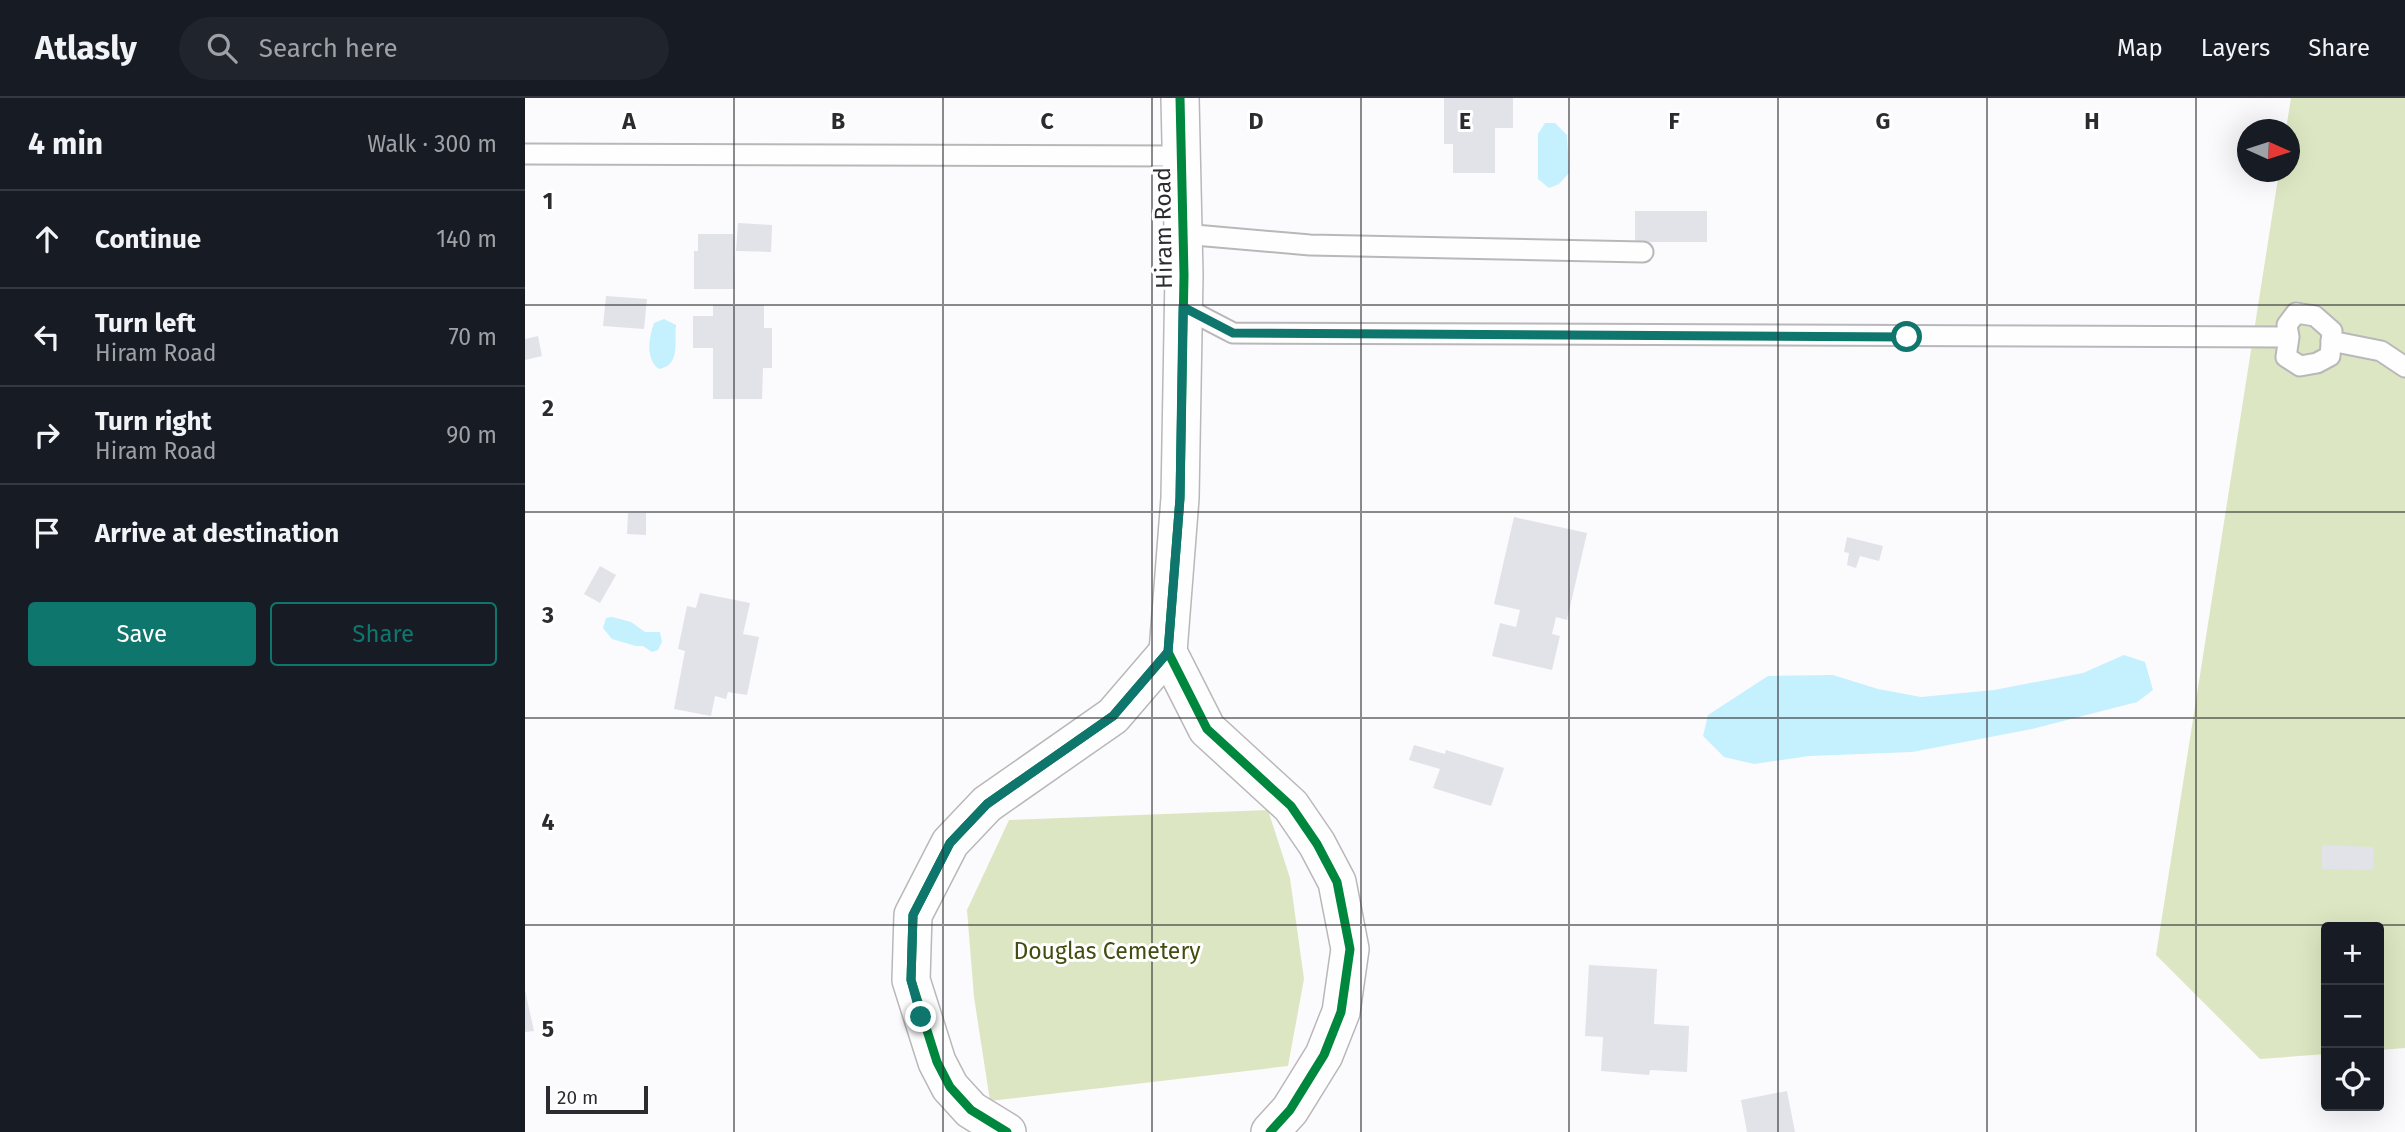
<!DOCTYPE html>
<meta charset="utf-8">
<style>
:root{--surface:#171b24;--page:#20242c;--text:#f1f3f6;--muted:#9ea1a6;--line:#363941;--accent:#0f766e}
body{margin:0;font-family:"Fira Sans",sans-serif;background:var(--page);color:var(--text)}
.controls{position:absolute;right:21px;bottom:21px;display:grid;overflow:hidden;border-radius:7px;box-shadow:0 7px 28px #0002}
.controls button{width:63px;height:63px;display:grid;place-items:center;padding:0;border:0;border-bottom:2px solid var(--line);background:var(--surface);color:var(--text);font:35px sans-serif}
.compass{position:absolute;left:1712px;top:21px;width:63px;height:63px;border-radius:50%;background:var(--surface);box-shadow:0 7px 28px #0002;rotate:93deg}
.scale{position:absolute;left:21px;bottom:18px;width:102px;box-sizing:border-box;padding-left:7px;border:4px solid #2c2b2f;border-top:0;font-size:19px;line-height:24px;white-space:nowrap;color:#2c2b2f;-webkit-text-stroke:5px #fff;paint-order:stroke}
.stop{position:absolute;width:21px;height:21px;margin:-16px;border:5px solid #0f766e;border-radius:50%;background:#fff}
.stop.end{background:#0f766e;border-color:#fff;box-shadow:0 2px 7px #0008}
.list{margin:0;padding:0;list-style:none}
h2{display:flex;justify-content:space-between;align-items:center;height:91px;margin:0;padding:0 28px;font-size:30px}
h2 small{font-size:23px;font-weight:400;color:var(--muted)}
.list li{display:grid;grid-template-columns:46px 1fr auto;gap:21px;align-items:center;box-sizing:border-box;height:98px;padding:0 28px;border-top:2px solid var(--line)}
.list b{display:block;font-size:26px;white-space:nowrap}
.list p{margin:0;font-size:23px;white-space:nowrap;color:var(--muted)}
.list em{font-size:23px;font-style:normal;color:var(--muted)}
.actions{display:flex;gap:14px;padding:21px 28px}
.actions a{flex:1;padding:16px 0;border:2px solid var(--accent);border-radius:7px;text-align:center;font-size:24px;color:var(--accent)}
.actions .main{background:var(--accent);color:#fff}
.icon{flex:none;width:38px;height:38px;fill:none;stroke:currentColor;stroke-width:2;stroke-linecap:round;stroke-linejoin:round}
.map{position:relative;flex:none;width:1880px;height:1034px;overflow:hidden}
header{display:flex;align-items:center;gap:42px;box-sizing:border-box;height:98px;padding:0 35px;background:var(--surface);border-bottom:2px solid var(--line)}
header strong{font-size:33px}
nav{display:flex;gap:38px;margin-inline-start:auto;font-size:24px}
.search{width:490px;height:63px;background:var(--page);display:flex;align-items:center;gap:18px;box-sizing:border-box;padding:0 24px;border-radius:38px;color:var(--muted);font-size:26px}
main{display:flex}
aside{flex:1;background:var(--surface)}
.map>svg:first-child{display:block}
</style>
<header>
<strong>Atlasly</strong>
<div class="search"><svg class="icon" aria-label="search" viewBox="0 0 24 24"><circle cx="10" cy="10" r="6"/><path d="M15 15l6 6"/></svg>Search here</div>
<nav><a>Map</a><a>Layers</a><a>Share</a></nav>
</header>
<main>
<aside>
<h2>4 min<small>Walk · 300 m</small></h2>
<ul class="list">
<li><svg class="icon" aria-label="ahead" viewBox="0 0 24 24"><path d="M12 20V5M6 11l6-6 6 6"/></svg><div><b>Continue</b></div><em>140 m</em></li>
<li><svg class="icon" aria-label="left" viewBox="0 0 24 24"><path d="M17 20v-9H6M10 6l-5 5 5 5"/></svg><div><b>Turn left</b><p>Hiram Road</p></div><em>70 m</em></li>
<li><svg class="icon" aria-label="right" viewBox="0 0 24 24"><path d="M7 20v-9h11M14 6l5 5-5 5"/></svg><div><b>Turn right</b><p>Hiram Road</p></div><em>90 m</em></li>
<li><svg class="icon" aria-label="arrive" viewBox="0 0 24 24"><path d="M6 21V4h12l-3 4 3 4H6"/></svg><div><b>Arrive at destination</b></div></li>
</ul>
<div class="actions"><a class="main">Save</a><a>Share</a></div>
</aside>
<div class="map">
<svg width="1880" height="1034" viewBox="0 0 1880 1034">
<rect width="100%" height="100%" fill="#fbfbfd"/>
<g fill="#dde6c2">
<path d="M1766,0H1880V950L1854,952V829H1801V956L1735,961L1631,857L1754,74H1764V32L1761,31Z"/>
<path d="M743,712L765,780L779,881L763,968L465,1003L449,899L442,812L484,722Z"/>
</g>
<g fill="#c5f0fd">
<path d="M1020,25H1030L1042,37L1044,75L1034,86L1024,90L1013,81V36Z"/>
<path d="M139,221L151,227C149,244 156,267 134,271C120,261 124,239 129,225Z"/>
<path d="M87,519L106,524L120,534H135L137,544L133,552L127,554L118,548H111L87,541L78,530L81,520Z"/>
<path d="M1599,557L1620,564L1628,592L1612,604L1507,631L1387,654L1284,658L1229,666L1199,659L1178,638L1183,617L1243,578L1308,577L1353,591L1396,599L1469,592L1558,575Z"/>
</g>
<g fill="#e2e2e9">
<path d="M919,0H988V30H970V75H928V46H919Z"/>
<rect x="1110" y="113" width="72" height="31"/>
<path d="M213,125L247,127L246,154L211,153Z"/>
<path d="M173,136H208L210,191H169V153H173Z"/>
<path d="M81,198L122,201L119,231L78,228Z"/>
<path d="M188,207H239V230H247V270H238L237,301H188V250H168V218H188Z"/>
<path d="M13,238L17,258L0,262V241Z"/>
<path d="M103,415H121V437L102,436Z"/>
<path d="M989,419L1062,435L1042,522L1031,519L1027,536L1035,538L1027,572L967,558L975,525L991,529L995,512L969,506Z"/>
<path d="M1322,439L1358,448L1354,463L1335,458L1331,470L1322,467L1324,455L1319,454Z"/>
<path d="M75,468L91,477L75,505L59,496Z"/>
<path d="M175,495L225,505L218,536L234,539L222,597L203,594L201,601L190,598L186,618L149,611L160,553L153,551L162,508L171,510Z"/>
<path d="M889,647L920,656L921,652L979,670L966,708L908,690L915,671L884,662Z"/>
<path d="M1797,747L1849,749L1848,772L1797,771Z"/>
<path d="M1064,867L1132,871L1129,926L1164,928L1162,974L1125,972L1124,977L1076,973L1078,939L1060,938Z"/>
<path d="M0,892L9,933L0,934Z"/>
<path d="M1262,993L1270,1034H1222L1216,1002Z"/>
</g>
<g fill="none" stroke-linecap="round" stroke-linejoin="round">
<defs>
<g id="lane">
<path d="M0,56L656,58"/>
<path d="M658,136L785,147L1118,154"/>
<path d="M658,209L708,235L1764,239L1761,259L1775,268L1792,265L1805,258L1807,233L1790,218L1771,215L1762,227L1764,239"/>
<path d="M1806,243L1856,253L1880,269"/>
</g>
<g id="street">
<path d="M655,0L659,177L655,400L643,554L682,631L766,708L792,746L812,784L825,851L816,914L799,957L765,1012L745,1034"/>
<path d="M482,1034L446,1012L425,989L412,964L386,882L388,817L425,745L462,706L588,618L643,554"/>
</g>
</defs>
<use href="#lane" stroke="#b8b8ba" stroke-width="23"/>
<use href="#street" stroke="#b8b8ba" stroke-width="40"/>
<use href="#lane" stroke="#fefeff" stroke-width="19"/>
<use href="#street" stroke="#fefeff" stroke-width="37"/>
<defs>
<g id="cycleway">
<path d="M655,0L659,177L655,400L643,554L682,631L766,708L792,746L812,784L825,851L816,914L799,957L765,1012L745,1034"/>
<path d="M482,1034L446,1012L425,989L412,964L386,882L388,817L425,745L462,706L588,618L643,554"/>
</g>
</defs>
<use href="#cycleway" stroke="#fff" stroke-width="13"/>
<use href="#cycleway" stroke="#00873e" stroke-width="9"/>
</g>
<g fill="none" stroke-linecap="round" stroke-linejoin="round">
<path stroke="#0f766e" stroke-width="9" d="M396,919L386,882L388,817L425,745L462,706L588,618L643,554L655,400L658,209L708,235L1382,239"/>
</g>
<path fill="none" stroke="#2c2b2f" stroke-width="2" stroke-opacity="0.55" d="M209,0V1034M418,0V1034M627,0V1034M836,0V1034M1044,0V1034M1253,0V1034M1462,0V1034M1671,0V1034M0,207H1880M0,414H1880M0,620H1880M0,827H1880"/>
<g text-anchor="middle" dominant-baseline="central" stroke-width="6" stroke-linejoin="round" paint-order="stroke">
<g font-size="23" fill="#2c2b2f" stroke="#fff">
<text transform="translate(638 130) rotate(-91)">Hiram Road</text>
</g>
<g font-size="23" fill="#424d0f" stroke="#fff">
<text x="582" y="853">Douglas Cemetery</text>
</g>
</g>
<g font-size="23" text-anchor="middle" font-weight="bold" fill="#2c2b2f" stroke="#fff" stroke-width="6" stroke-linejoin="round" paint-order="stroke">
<text x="104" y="31">A</text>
<text x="313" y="31">B</text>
<text x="522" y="31">C</text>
<text x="731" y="31">D</text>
<text x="940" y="31">E</text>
<text x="1149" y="31">F</text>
<text x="1358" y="31">G</text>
<text x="1567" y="31">H</text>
<text x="23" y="111">1</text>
<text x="23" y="318">2</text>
<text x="23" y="525">3</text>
<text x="23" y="732">4</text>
<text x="23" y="939">5</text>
</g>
</svg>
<div class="controls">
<button>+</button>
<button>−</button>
<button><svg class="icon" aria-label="locate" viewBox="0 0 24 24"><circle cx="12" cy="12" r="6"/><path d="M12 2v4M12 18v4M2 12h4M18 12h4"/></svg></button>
</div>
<svg class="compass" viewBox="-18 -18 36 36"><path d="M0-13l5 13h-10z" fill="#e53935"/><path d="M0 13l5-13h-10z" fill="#9ea1a6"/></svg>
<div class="scale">20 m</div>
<div class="stop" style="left:1382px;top:239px"></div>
<div class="stop end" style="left:396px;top:919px"></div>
</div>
</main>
